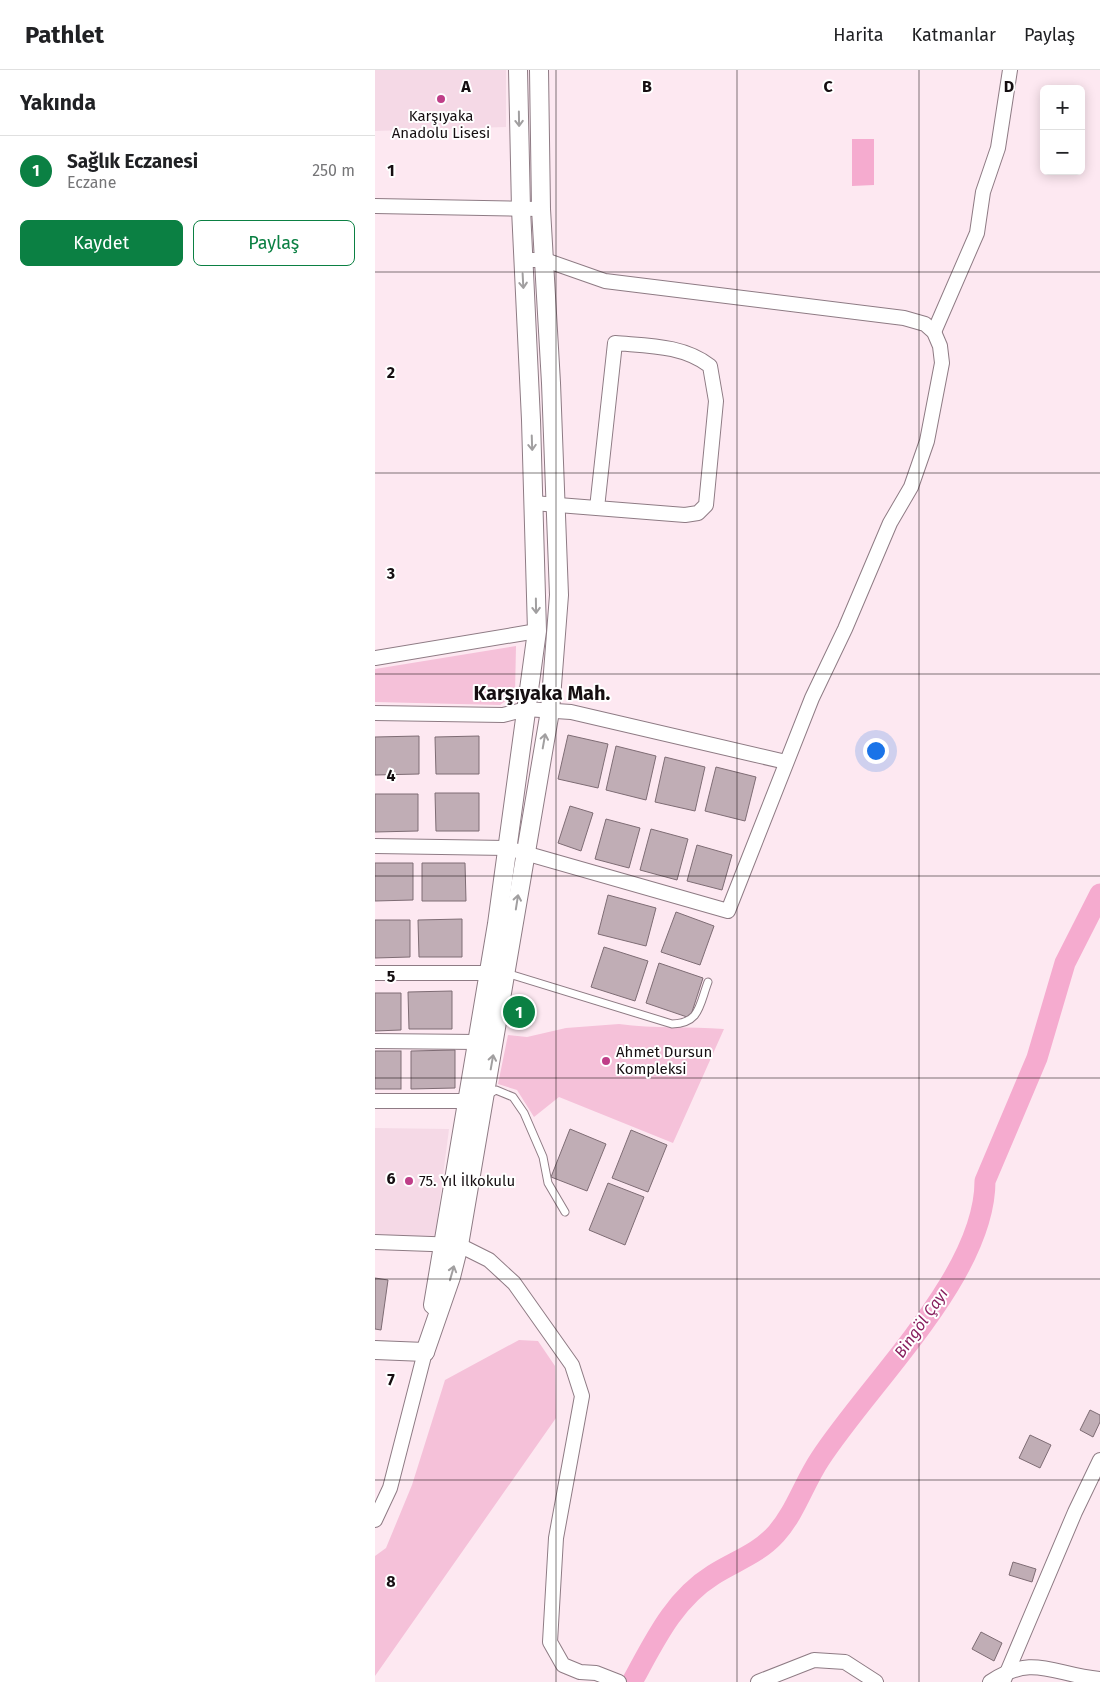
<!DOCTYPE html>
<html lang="tr">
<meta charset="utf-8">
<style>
:root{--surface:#fff;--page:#f6f6f6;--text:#202124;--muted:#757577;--line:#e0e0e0;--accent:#0b8043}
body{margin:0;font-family:"Fira Sans",sans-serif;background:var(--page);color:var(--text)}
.controls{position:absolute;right:15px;top:15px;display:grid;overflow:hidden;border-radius:8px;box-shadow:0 2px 12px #0003}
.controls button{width:45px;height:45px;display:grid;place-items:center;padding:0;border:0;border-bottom:1px solid var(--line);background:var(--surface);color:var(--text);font:25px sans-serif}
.you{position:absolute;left:500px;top:680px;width:18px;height:18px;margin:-12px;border:4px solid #fff;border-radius:50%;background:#1a73e8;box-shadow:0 0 0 8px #1a73e833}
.badge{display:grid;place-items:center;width:32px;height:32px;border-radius:50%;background:var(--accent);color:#fff;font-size:16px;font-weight:700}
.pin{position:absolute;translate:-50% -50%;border:2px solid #fff;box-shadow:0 1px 5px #0006}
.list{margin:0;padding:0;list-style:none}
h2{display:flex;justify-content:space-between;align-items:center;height:65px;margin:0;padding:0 20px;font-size:21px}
h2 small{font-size:16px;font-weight:400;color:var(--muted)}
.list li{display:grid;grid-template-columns:32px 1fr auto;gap:15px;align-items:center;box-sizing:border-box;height:70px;padding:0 20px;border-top:1px solid var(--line)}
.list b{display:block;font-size:19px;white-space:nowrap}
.list p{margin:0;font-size:16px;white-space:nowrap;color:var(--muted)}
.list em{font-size:16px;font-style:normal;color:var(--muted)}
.actions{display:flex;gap:10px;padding:15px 20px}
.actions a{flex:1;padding:11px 0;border:1px solid var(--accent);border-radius:8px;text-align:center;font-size:18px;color:var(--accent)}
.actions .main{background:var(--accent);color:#fff}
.map{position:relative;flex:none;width:725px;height:1612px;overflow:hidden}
header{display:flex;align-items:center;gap:30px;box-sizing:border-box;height:70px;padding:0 25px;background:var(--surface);border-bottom:1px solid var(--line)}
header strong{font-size:24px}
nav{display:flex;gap:28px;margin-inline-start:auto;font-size:18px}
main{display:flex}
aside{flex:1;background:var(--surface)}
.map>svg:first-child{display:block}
</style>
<header>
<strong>Pathlet</strong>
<nav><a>Harita</a><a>Katmanlar</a><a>Paylaş</a></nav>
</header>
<main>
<aside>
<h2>Yakında<small></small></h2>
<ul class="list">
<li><span class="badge">1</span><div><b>Sağlık Eczanesi</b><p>Eczane</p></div><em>250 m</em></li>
</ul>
<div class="actions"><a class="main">Kaydet</a><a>Paylaş</a></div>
</aside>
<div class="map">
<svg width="725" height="1612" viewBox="0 0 725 1612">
<rect width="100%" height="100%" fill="#fde8f1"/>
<g fill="#f5d9e6">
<path d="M0,0H131V57L0,61Z"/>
<path d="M0,1058L74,1059L60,1168L0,1164Z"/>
</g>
<g fill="#f5c1d9">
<path d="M141,576L140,624L125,635L0,632V599Z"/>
<path d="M244,954C279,959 314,956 349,959L298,1073L184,1027L159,1047L142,1020L123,1014L133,965L152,967L191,958Z"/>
<path d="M144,1270L163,1271L180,1296L181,1348L0,1606V1486L11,1478L37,1415L70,1310Z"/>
</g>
<path fill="#f5abcf" d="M477,69H499V115L477,116Z"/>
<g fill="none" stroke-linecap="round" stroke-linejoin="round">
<path stroke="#f5abcf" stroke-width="21" d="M257,1612C279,1572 298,1530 338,1505C360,1491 383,1484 401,1464C420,1443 429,1413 445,1389C495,1312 610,1205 610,1111L662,988L690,893L725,824"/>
</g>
<g fill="#c0adb5" stroke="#7e6c74">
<path d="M193,665L233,674L223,718L183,709Z"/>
<path d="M44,666V704L0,705V667Z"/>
<path d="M104,666V704H61L60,667Z"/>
<path d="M241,676L281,686L271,730L231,720Z"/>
<path d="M290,687L330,697L320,741L280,732Z"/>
<path d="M341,697L381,707L370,751L330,741Z"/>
<path d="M60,723H104V761H61Z"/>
<path d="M0,724H43V761L0,762Z"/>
<path d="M195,736L218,743L206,781L183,773Z"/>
<path d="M231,749L265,758L254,798L220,789Z"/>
<path d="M276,759L313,769L302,810L265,800Z"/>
<path d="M322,775L357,785L347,820L312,811Z"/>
<path d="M0,793H38V830L0,831Z"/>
<path d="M47,793H90L91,831H47Z"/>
<path d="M233,825L281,838L271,876L223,864Z"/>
<path d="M301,842L339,856L325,895L286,882Z"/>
<path d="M87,849V887H44L43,850Z"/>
<path d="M0,850H35V887L0,888Z"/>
<path d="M229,877L273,891L260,931L216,917Z"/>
<path d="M284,893L328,908L315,948L271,933Z"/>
<path d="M77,921V959H34L33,922Z"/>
<path d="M0,923H26V960L0,961Z"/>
<path d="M80,980V1018L36,1019V981Z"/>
<rect x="0" y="981" width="26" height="38"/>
<path d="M195,1059L231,1074L212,1121L176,1107Z"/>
<path d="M256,1060L292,1075L273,1122L237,1108Z"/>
<path d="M233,1113L269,1127L250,1175L214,1160Z"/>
<path d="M0,1208L13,1210L6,1260L0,1259Z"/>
<path d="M715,1340L725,1345V1352L718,1367L705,1360Z"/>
<path d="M655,1365L676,1375L665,1398L644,1388Z"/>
<path d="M638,1492L661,1499L657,1512L634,1505Z"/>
<path d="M606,1562L627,1573L619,1591L597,1579Z"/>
</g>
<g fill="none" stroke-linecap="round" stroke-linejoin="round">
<defs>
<g id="service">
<path d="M131,903L297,954C325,953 324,936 333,912"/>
<path d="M111,1026L121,1020L138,1027L149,1043L168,1087L173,1113L190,1142"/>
</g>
<g id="minor">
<path d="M0,136L166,139"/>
<path d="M559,262L602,163L608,122L623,78L635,0"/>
<path d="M158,433L310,445L323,443L331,435L341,331L335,296C308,275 273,276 240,273L222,438"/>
<path d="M0,588L162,561"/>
<path d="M0,643L128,645L151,639L196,642L411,692"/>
<path d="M0,776L132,778L353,841L437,628L470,559L515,453L536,417L552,371L567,293L565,276L559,262L550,254L529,248L230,211L170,190H147"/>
<path d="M0,903H122"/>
<path d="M0,971L102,972"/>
<path d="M0,1031H91L101,1028"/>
<path d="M0,1172L84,1175L114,1190L139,1213L197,1295L207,1326L181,1468L175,1572L188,1595L205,1602L221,1603L244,1612"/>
<path d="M0,1450L15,1418L50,1282"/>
<path d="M383,1612L439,1590L470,1592L501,1612"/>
<path d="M615,1612C659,1583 678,1605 725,1609"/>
<path d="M628,1612L700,1442L725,1390"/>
</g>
<g id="tertiary">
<path d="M58,1235L122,854L162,561L156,350L146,139L143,0"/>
<path d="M0,1280L50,1282"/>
<path d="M50,1282L76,1207L84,1175L175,641L184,525L176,313L166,139L164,0"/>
</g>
</defs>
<use href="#service" stroke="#8e7b84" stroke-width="9"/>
<use href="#minor" stroke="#8e7b84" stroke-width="16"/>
<use href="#tertiary" stroke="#8e7b84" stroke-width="20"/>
<use href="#service" stroke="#fff" stroke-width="7"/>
<use href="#minor" stroke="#fff" stroke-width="14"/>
<use href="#tertiary" stroke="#fff" stroke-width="18"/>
</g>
<defs><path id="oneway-shaft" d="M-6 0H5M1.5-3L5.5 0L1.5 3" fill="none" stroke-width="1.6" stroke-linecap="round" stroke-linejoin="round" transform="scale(1.25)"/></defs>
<g stroke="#a19fa0">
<use href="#oneway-shaft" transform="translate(144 49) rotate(89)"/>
<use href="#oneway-shaft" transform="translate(148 211) rotate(87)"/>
<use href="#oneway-shaft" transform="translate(157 373) rotate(88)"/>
<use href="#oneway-shaft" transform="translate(161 536) rotate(89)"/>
<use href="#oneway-shaft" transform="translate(169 671) rotate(-80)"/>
<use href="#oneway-shaft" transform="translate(142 832) rotate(-81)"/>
<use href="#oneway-shaft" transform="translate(117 992) rotate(-80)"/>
<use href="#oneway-shaft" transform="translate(77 1203) rotate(-74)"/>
</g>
<path fill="none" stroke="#150e11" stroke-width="1" stroke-opacity="0.55" d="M181,0V1612M362,0V1612M544,0V1612M0,202H725M0,403H725M0,604H725M0,806H725M0,1008H725M0,1209H725M0,1410H725"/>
<g fill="#bf3e88" stroke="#fff" stroke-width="2">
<circle cx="66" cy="29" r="5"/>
<circle cx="231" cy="991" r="5"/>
<circle cx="34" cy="1111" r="5"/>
</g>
<g text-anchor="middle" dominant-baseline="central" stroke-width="4" stroke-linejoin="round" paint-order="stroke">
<g font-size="15" fill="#150e11" stroke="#fff" text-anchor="start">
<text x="66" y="46" text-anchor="middle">Karşıyaka<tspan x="66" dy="17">Anadolu Lisesi</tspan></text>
<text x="241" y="982">Ahmet Dursun<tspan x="241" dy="17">Kompleksi</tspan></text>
<text x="44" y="1111">75. Yıl İlkokulu</text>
</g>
<g font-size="16" font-style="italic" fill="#89215f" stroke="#fff">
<text transform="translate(546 1253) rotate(-55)">Bingöl Çayı</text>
</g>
<g font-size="20" font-weight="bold" fill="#150e11" stroke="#fff">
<text x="167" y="623">Karşıyaka Mah.</text>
</g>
</g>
<g font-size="16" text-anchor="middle" font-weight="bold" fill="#150e11" stroke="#fff" stroke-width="4" stroke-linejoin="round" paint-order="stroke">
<text x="91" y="22">A</text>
<text x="272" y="22">B</text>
<text x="453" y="22">C</text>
<text x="634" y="22">D</text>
<text x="16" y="106">1</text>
<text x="16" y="308">2</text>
<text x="16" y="509">3</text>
<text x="16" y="711">4</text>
<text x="16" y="912">5</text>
<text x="16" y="1114">6</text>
<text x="16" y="1315">7</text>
<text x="16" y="1517">8</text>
</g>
</svg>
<div class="controls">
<button>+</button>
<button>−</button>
</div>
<div class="you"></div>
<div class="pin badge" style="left:144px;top:942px">1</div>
</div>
</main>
